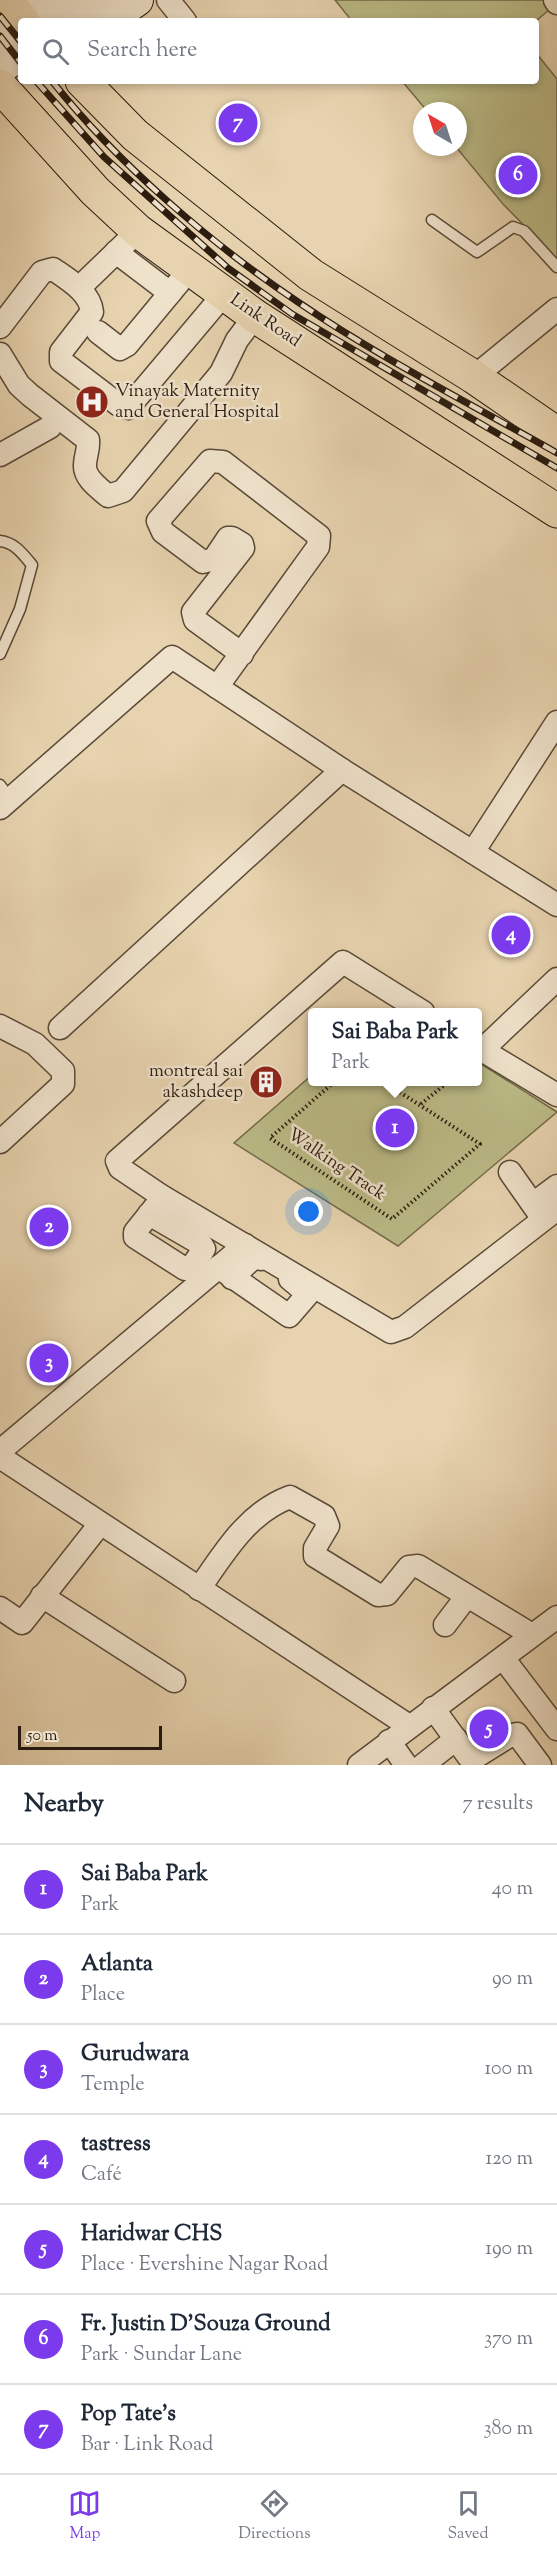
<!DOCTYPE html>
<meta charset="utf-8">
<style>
:root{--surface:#fff;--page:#f6f6f7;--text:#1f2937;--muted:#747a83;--line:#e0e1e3;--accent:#7c3aed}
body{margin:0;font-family:"Sorts Mill Goudy",serif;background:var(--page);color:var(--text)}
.compass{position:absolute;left:413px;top:102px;width:54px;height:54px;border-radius:50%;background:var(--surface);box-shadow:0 3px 9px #0003;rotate:321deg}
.scale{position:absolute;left:18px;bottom:15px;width:144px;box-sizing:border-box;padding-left:6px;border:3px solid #2b1c0f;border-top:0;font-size:16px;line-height:21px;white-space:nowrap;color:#2b1c0f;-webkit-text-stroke:4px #efe2cb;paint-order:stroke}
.you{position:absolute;left:309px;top:1212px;width:21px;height:21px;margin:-15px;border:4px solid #fff;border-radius:50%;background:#1a73e8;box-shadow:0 0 0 9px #1a73e833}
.badge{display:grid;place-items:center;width:39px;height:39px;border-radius:50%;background:var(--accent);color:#fff;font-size:20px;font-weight:700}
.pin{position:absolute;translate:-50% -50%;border:3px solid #fff;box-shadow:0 2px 6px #0006}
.popup{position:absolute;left:308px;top:1008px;width:174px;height:78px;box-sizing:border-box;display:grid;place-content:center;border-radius:6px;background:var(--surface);filter:drop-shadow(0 2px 4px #0005);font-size:20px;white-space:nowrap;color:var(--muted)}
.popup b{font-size:22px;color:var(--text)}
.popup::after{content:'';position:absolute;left:50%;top:100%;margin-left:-12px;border:12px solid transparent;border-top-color:var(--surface)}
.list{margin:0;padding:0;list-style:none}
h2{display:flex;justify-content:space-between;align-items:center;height:78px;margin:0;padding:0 24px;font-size:26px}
h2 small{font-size:20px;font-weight:400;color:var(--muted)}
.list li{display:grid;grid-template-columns:39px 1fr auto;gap:18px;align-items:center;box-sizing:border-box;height:90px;padding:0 24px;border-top:2px solid var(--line)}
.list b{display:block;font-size:22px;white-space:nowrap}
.list p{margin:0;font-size:20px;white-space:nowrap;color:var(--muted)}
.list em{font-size:20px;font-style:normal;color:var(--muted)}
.icon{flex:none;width:33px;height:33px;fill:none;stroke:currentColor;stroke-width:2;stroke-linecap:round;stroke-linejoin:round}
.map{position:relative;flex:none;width:557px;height:1765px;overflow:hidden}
.search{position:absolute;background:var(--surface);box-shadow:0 3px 9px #0003;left:18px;right:18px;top:18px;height:66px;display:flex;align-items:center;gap:15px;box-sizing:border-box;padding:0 21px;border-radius:6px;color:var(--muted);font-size:22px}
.sheet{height:708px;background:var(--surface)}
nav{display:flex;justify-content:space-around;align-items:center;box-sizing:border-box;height:84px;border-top:2px solid var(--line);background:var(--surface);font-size:16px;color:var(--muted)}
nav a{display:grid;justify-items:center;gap:3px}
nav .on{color:var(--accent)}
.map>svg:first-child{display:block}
</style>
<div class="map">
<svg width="557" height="1765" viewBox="0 0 557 1765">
<rect width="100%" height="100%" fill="#e7d3af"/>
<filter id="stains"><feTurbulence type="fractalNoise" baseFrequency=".00333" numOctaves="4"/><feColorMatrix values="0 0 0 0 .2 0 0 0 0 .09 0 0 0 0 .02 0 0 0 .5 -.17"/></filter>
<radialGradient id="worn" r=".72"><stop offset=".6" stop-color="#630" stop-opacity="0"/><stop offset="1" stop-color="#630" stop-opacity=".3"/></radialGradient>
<g fill="#bbbb87" stroke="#736c4b" stroke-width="1.5">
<path d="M335,0H555L557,3L536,21H352Z"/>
<path d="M536,53L557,79V259L503,204L456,147L458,111H427L402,81H536Z"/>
<path d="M478,1062L557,1112L398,1246L234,1143L312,1075V1082H478Z"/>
</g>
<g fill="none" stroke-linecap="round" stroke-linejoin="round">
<defs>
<g id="service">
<path d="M432,220L477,252L513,227L524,231L557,267"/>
<path d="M0,541C15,543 22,553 32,565L20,609L0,654"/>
<path d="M0,785L10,799"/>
</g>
<g id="minor">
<path d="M168,0L185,21"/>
<path d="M555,0L557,3"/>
<path d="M116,252L170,293"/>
<path d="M79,288L138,231"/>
<path d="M0,327L42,272L53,269C69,280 90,292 92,312L61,352V361L119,405L128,408L224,294"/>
<path d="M98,332L120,349L127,345L190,269"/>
<path d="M0,354L19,385L30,395L88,440C89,450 85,456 85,465C84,478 99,488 108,496L123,491L221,373L237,340L255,316"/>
<path d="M474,377L557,309"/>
<path d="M0,455L50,427"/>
<path d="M217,687L318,547L319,536L223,462L210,461L158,521L163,532L203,562L214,559L228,538H232L242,544L243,548L193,612L195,620L242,654"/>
<path d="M0,808L172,657L342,770L557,905"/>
<path d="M473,852L557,722"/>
<path d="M557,979L482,1050L557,1095"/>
<path d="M423,1012L343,962L117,1161L120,1168L163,1197L391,1332L405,1327L557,1209"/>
<path d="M0,1026L35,1044L63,1071V1084L0,1142"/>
<path d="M60,1028L342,770"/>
<path d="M510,1172L543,1219"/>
<path d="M533,1204L557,1186"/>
<path d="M149,1214L201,1244L204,1249L190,1269H185L135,1237V1232L163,1197"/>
<path d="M218,1267L289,1316L308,1294L290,1279"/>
<path d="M232,1278L254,1257L261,1259"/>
<path d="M0,1451L245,1245"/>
<path d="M0,1457L409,1726"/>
<path d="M199,1589C224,1553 247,1513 290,1497L324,1516L328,1526L315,1548V1556L378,1595L387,1594L409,1567L418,1566L532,1635"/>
<path d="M42,1596L174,1681"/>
<path d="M0,1608L22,1623L100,1524"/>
<path d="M445,1625L467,1596"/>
<path d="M503,1658L557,1729"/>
<path d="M433,1708L468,1756L474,1758L511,1735L517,1734L540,1765"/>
<path d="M389,1741L406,1765"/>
<path d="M359,1765L557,1617"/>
<path d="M423,1765L456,1739"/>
</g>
<g id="secondary">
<path d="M25,21L55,0"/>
<path d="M67,21L97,0"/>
<path d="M107,21L137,0"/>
<path d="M0,39L21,24"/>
<path d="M0,68L21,54"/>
</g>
<g id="primary">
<path d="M5,0L23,21"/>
<path d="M82,81L135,135L311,275L474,377L557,434"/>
<path d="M0,86L95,191L138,231L255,316L557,511"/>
</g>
</defs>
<use href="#service" stroke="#5a4a37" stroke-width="13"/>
<use href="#minor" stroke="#5a4a37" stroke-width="25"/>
<use href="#secondary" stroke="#2b1c0f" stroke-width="34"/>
<use href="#primary" stroke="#2b1c0f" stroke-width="35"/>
<g stroke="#2b1c0f" stroke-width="4" stroke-dasharray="1.5 3" stroke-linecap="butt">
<path d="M334,1082L270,1138L392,1219L480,1144L384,1082"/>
<path d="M421,1104L448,1082"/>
</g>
<use href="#service" stroke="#efe2cb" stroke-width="10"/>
<use href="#minor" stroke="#efe2cb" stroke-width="22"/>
<use href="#secondary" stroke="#efe2cb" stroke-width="32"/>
<use href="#primary" stroke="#e7d3af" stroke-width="33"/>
<defs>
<g id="rail">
<path d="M0,16L21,42"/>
<path d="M0,36L21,63"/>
<path d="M36,81L104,157L228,268L292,314L557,468"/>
<path d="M52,81C117,163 211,244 298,302C380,358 471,404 557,453"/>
</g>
</defs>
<use href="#rail" stroke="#2b1c0f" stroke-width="7"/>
<use href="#rail" stroke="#efe2cb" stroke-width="4.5" stroke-dasharray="14" stroke-linecap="butt"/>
</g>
<defs>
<symbol id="hospital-disc" viewBox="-11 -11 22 22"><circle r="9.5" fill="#8f2418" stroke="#efe2cb"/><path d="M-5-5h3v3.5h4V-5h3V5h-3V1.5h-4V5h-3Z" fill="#fff"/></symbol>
<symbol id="building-disc" viewBox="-11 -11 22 22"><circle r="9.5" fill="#8f2418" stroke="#efe2cb"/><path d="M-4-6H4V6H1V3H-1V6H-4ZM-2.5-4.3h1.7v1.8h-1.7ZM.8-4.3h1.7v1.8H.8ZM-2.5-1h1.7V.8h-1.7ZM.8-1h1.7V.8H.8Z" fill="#fff"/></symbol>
</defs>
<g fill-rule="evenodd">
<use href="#hospital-disc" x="73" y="383" width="38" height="38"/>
<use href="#building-disc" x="247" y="1063" width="38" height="38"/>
</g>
<g text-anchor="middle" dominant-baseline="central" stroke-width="5" stroke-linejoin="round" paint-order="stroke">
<g font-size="18" fill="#2b1c0f" stroke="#efe2cb">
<text transform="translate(265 321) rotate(34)">Link Road</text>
<text transform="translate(336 1165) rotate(34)">Walking Track</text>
</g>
<g font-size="18" fill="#2b1c0f" stroke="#efe2cb" text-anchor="start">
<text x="115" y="392">Vinayak Maternity<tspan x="115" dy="21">and General Hospital</tspan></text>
<text x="243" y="1072" text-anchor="end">montreal sai<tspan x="243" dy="21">akashdeep</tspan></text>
</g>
</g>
<rect width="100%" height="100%" filter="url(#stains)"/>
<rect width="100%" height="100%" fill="url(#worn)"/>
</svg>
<svg class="compass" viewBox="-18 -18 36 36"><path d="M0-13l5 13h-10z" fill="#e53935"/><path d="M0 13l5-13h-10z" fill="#747a83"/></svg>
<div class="scale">50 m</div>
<div class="you"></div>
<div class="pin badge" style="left:395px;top:1128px">1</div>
<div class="popup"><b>Sai Baba Park</b>Park</div>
<div class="pin badge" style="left:49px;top:1227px">2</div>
<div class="pin badge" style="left:49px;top:1363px">3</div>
<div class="pin badge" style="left:511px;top:935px">4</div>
<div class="pin badge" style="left:489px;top:1729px">5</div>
<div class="pin badge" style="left:518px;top:175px">6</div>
<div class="pin badge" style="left:238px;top:123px">7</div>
<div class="search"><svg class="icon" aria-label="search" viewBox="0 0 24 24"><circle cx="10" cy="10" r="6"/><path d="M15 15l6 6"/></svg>Search here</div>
</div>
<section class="sheet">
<h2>Nearby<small>7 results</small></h2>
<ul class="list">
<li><span class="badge">1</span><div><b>Sai Baba Park</b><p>Park</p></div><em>40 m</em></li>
<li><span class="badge">2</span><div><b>Atlanta</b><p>Place</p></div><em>90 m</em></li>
<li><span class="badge">3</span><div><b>Gurudwara</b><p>Temple</p></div><em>100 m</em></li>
<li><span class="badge">4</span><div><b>tastress</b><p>Café</p></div><em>120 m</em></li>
<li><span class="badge">5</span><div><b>Haridwar CHS</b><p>Place · Evershine Nagar Road</p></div><em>190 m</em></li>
<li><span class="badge">6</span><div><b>Fr. Justin D'Souza Ground</b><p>Park · Sundar Lane</p></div><em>370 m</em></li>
<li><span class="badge">7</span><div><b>Pop Tate's</b><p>Bar · Link Road</p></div><em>380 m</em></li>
</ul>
</section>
<nav>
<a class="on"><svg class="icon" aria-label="map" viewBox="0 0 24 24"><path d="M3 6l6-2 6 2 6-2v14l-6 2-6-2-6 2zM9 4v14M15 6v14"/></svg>Map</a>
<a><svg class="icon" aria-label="directions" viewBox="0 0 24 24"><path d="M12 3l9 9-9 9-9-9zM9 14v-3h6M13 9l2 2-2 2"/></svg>Directions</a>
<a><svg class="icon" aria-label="saved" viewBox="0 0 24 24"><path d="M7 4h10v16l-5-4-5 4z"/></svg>Saved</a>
</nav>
